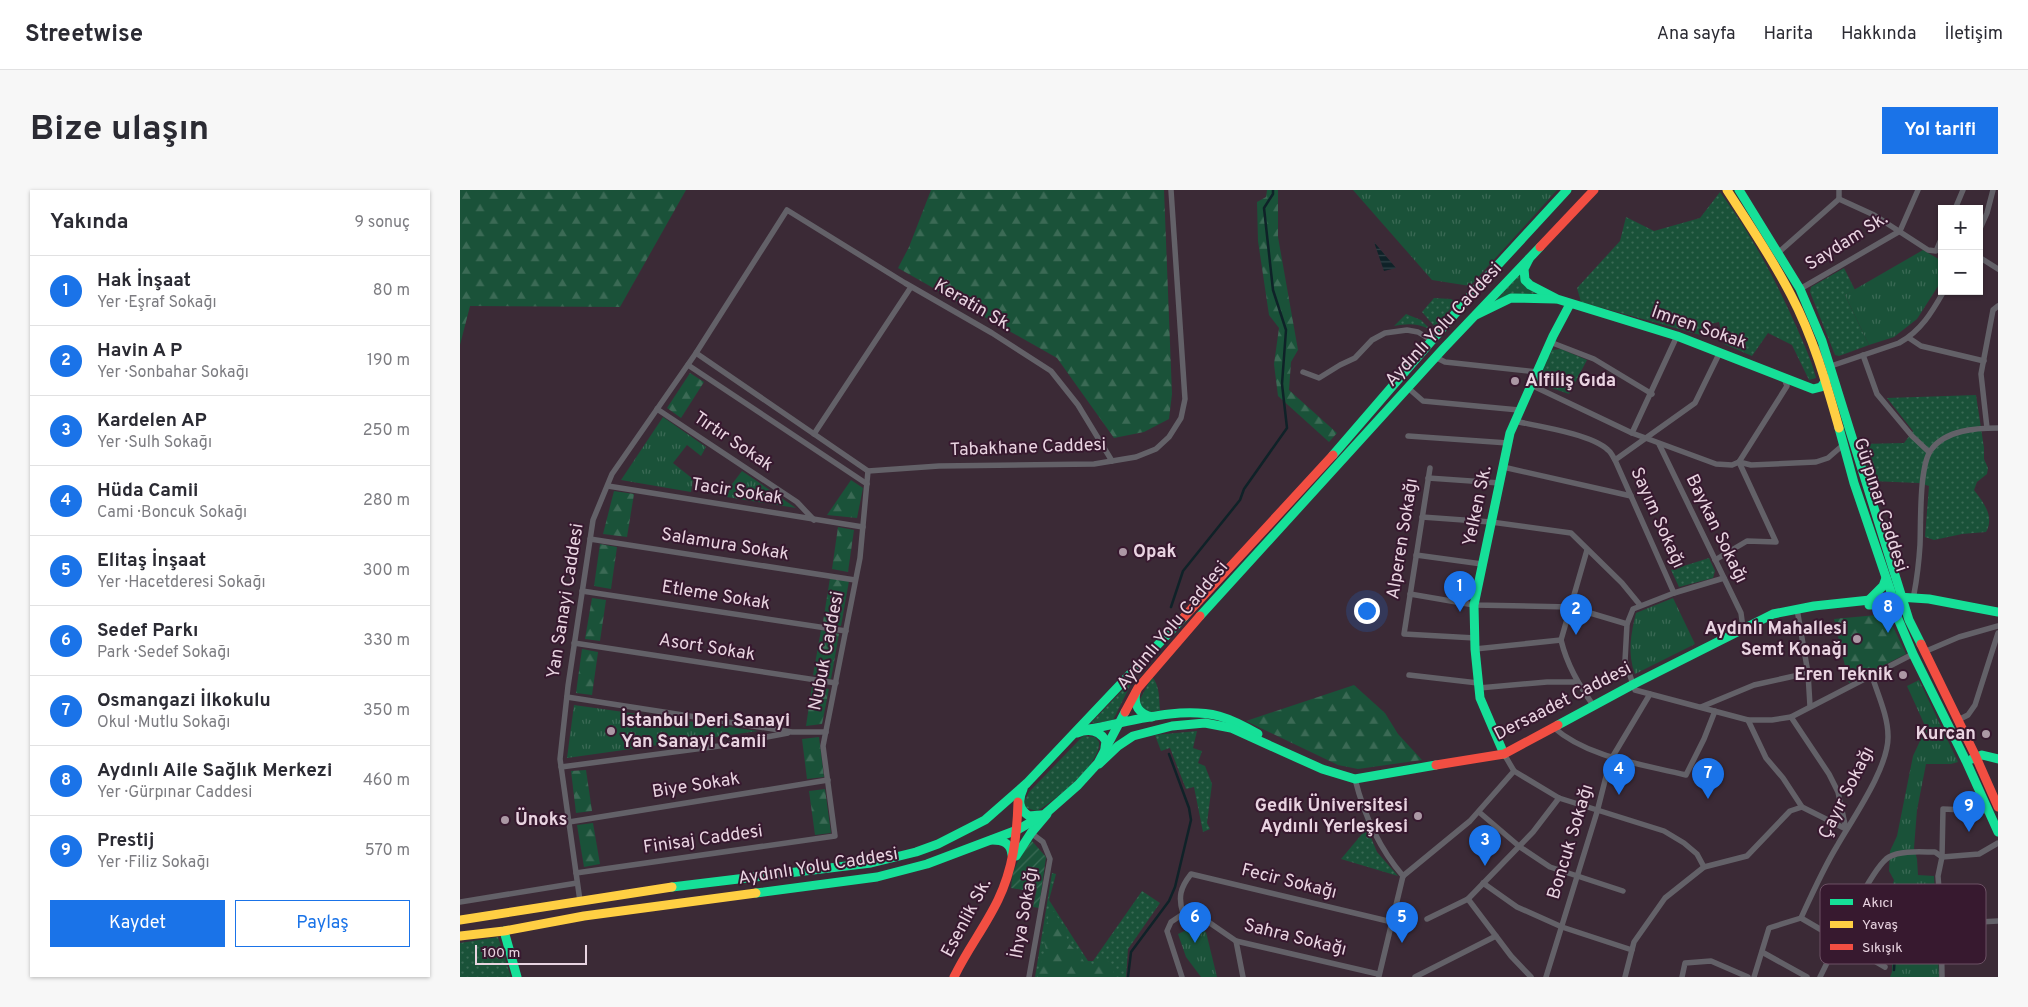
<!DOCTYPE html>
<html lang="tr">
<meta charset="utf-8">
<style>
:root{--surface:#fff;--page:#f7f7f7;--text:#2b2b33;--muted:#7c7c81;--line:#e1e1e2;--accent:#1a73e8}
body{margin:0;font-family:Overpass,sans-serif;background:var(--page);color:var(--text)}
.controls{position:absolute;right:15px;top:15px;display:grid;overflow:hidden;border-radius:0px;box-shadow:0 1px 4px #0004}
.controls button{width:45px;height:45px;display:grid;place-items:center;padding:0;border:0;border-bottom:1px solid var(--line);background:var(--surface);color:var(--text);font:25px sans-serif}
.scale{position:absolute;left:15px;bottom:12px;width:112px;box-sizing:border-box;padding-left:5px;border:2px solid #e9d4e1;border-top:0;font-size:14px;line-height:18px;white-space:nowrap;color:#e9d4e1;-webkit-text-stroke:4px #37192f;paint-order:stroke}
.you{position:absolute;left:906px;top:420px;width:18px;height:18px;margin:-12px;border:4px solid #fff;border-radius:50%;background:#1a73e8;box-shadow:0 0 0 8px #1a73e833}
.badge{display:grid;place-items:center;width:32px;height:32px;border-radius:50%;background:var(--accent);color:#fff;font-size:16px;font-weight:700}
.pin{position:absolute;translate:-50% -41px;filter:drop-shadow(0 1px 2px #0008)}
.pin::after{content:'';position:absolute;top:26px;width:18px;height:15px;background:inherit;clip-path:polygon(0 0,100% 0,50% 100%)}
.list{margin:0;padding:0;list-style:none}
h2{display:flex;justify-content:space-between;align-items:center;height:65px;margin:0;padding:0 20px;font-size:21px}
h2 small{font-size:16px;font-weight:400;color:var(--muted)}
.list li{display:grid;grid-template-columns:32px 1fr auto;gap:15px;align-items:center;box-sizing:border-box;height:70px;padding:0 20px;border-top:1px solid var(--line)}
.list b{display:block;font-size:19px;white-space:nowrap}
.list p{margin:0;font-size:16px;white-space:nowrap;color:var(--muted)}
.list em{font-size:16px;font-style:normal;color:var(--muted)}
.actions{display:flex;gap:10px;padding:15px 20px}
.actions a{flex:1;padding:11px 0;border:1px solid var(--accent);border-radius:0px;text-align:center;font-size:18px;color:var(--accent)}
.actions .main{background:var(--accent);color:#fff}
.map{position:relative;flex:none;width:1538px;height:787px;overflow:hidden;border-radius:0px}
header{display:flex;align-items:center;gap:30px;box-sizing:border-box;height:70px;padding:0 25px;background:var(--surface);border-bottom:1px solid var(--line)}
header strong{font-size:24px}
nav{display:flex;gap:28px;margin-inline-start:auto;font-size:18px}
.intro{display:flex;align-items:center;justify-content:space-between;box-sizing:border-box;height:120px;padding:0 30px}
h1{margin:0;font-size:35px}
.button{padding:12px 22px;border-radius:0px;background:var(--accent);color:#fff;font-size:18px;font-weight:700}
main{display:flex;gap:30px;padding:0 30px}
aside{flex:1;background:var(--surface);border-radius:0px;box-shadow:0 1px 4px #0004}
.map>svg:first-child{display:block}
</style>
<header>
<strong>Streetwise</strong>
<nav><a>Ana sayfa</a><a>Harita</a><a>Hakkında</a><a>İletişim</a></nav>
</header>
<div class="intro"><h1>Bize ulaşın</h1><a class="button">Yol tarifi</a></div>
<main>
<aside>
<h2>Yakında<small>9 sonuç</small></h2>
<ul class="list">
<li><span class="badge">1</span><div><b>Hak İnşaat</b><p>Yer · Eşraf Sokağı</p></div><em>80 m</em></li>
<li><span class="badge">2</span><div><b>Havin A P</b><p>Yer · Sonbahar Sokağı</p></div><em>190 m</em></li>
<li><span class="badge">3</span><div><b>Kardelen AP</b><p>Yer · Sulh Sokağı</p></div><em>250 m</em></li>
<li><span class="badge">4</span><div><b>Hüda Camii</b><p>Cami · Boncuk Sokağı</p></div><em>280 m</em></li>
<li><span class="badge">5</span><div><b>Elitaş İnşaat</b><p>Yer · Hacetderesi Sokağı</p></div><em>300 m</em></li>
<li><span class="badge">6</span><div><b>Sedef Parkı</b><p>Park · Sedef Sokağı</p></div><em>330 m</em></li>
<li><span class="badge">7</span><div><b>Osmangazi İlkokulu</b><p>Okul · Mutlu Sokağı</p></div><em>350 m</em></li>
<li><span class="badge">8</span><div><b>Aydınlı Aile Sağlık Merkezi</b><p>Yer · Gürpınar Caddesi</p></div><em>460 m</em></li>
<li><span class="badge">9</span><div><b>Prestij</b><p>Yer · Filiz Sokağı</p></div><em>570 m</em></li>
</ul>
<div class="actions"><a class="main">Kaydet</a><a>Paylaş</a></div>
</aside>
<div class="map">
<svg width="1538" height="787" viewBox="0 0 1538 787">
<defs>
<pattern id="grass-dots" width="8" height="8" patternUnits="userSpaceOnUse" patternTransform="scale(1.25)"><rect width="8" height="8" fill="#1a5239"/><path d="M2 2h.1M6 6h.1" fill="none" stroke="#3b6a55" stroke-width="1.8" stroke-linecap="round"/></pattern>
<pattern id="forest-firs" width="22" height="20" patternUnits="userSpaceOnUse" patternTransform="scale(1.25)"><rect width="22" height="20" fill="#1a5239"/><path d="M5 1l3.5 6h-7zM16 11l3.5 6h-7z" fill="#3b6a55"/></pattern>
<pattern id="park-tufts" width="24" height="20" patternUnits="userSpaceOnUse" patternTransform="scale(1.25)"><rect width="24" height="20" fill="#1a5239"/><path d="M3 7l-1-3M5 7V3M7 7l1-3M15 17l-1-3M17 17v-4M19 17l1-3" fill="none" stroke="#3b6a55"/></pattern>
<pattern id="garden-furrows" width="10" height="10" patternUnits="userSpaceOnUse" patternTransform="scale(1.25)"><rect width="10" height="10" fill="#1a5239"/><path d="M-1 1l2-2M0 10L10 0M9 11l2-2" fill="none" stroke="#3b6a55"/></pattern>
<pattern id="water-rules" width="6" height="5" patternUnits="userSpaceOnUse" patternTransform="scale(1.25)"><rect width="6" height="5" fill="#0f2228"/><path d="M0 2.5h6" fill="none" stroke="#324147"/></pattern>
</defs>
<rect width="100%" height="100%" fill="#3b2a36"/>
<g fill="url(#grass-dots)">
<path d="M1260,2C1291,44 1316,90 1337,138C1344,155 1352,171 1356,188L1349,190L1332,155L1308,143L1292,166L1264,154L1259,132L1246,135L1244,146L1121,112L1117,98L1160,51L1166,27L1194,41L1240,28Z"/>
<path d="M1384,78L1395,100L1385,105L1409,155L1379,166L1375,165L1350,102L1351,97Z"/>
<path d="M1061,83C1061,98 1072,101 1084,107L1035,112Z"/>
<path d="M974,108L991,109L996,112L975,137L962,122Z"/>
<path d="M946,124L961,130L968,137L967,138C955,133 946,134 934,136Z"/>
<path d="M1101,159L1127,170L1109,204L1077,193L1092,160Z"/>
<path d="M1516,205L1524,258V269L1528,278L1527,284L1517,292L1514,300C1523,312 1535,326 1526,342L1502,344L1474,350L1465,347L1469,296L1459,293L1411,291L1401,254L1444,253L1453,241L1427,208Z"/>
<path d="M1249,368L1255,381L1253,388L1219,397L1211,380Z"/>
<path d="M692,487C700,495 699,510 700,520L686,523L679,511Z"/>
<path d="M671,491L672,492L653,530L634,533L632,532Z"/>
<path d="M737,541L733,558L742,561L738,573L745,576L752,594L747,633L750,639L743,642L734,597L726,599L710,558L701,561L695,545Z"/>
<path d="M623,546L635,547L639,552C641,574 595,610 577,621L566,618L564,612L569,602Z"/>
<path d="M907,638L917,662L938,686L881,669Z"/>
<path d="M592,683L596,684L589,710L628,771H633L682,701L700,713L668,759L666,787H575Z"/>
<path d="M38,747L51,787H0V753Z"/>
</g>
<g fill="url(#forest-firs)">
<path d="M0,0H226L160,117L10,116L0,155Z"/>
<path d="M471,0H704L712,204L709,229L684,242L654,248L597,168L438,78L449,57Z"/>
<path d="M807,0H818V47L838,160L831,172L829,200L877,243L869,252L818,206L814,174L819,138L809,125L798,51L797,12L806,7Z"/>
<path d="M230,183L244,192L221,228L207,218Z"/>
<path d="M391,290L403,298L397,328L367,325Z"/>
<path d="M154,301L174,304L167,347L143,344Z"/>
<path d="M378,337L394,340L388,382L372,379Z"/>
<path d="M140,354L157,357L151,399L134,396Z"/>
<path d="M370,388L389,391L381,436L363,432Z"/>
<path d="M132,408L146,410L140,451L125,449Z"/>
<path d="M1427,424L1446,464L1389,493L1374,429Z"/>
<path d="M361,440L379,444L371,489L353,485Z"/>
<path d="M122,459L138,462L132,505L116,503Z"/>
<path d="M894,495L925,523L938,544L962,570L898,579L878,575L786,531Z"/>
<path d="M352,496L369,499L362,534L346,536Z"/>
<path d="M359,547L364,587L347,589L342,549Z"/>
<path d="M126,580L132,621L116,623L111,581Z"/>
<path d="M365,599L371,643L355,645L349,601Z"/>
<path d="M133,633L140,674L124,677L117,635Z"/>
<path d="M590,721H594L602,735L609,754L618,763L625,773L634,775L642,770L648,771L656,787H578L582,768L587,764L583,747Z"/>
</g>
<g fill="url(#park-tufts)">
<path d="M893,0H1097L1010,96L972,90Z"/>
<path d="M1463,60L1482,71V90L1457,129L1434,147L1409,155L1385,105Z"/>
<path d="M203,227L246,257L241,266L227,255L213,273L233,289L231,302L161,290Z"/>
<path d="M282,281L336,318L267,307L272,294Z"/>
<path d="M1213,408L1235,454L1175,484C1167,464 1171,443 1176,423Z"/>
<path d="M1459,490L1498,572L1491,574H1466L1457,620L1454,658L1457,669L1458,685L1474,686L1477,732L1459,734V768H1478L1479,787H1430L1432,782L1433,756L1418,748L1434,690L1429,681L1430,661L1437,646L1453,566L1466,538L1447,496Z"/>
<path d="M114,515L298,541L107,568Z"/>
<path d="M735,736L746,742L757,787H741L726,767L718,744Z"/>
</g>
<path fill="url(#garden-furrows)" d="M568,650L572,651L586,667L579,718L573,717L577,698L564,696L563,700L551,698L553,682Z"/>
<path fill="url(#water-rules)" d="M914,52L936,78L924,81Z"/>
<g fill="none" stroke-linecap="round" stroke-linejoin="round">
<g stroke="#0f2228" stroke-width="2.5">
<path d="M711,417L723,381L780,310L784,299L827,238L822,194L826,140L813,100L804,18L813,4V0"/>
<path d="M1434,780L1436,749L1443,698"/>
<path d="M668,787L671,762L709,711L715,697L731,630L729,618L709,564"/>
</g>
<g stroke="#636168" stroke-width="5.5">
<path d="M1379,0V9"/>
<path d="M1495,19L1503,0"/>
<path d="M1519,41L1527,23L1533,0"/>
<path d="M1318,63L1379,9L1414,25L1468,60L1476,61L1482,47"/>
<path d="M1519,67L1538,79"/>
<path d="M1340,99L1440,41L1458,0"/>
<path d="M1449,148L1461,156L1524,171"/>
<path d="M1090,152L1134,169L1192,204"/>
<path d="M1355,156L1371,176L1439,153C1461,141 1472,122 1484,101"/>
<path d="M236,163L408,281L479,276L634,274L676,267L696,259L709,247L721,228L725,209L711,0"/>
<path d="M1403,165L1417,204L1452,246L1469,262"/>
<path d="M975,167L985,172L1077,182"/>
<path d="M228,175L407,294"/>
<path d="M843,182L859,188L880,175L895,168L912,150L925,143L947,140L958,142L971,150"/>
<path d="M1071,195L1172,243L1256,274L1272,275L1279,272L1291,275L1356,272L1368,268L1383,255"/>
<path d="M947,197L963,211L1059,220"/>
<path d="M197,219L337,312L354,330"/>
<path d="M1054,231C1077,236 1132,244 1148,260C1151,262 1153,267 1155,270"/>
<path d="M1527,238L1521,184L1533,120L1538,116"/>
<path d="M1172,243L1217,146"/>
<path d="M354,244L451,97"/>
<path d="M948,246L1048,253"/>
<path d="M1199,254L1281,423L1283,438"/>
<path d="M1279,272L1327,196L1324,188"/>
<path d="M1043,277L1171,306"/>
<path d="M970,278L944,444L1015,448"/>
<path d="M968,288L1040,293"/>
<path d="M148,296L403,337"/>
<path d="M962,327L1031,332L1111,343L1162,393L1180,415"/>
<path d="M130,349L395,390"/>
<path d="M1127,360L1101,450C1107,475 1119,495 1133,515"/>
<path d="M956,365L1022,374"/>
<path d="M1255,370L1287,351L1316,352L1279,272"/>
<path d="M1264,388L1214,403L1173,419L1167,434L1165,471L1175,500L1288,530H1312L1331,527L1453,464"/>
<path d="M122,401L386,441"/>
<path d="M1214,403L1155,270L1235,213L1260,162"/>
<path d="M950,404L1014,415L1110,417L1167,434"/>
<path d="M1454,404C1457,388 1459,371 1460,355C1461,333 1459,276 1471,260C1485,240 1516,238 1538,238"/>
<path d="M1337,419L1348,483L1350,516"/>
<path d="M114,453L376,493"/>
<path d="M1015,459L1101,450"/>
<path d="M1464,462L1499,447L1538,436"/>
<path d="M949,485L1018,493"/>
<path d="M1019,498L1087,492H1117"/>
<path d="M107,507L332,542H366"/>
<path d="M1241,517L1294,495L1348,483"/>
<path d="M1331,527L1369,584L1378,602L1386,639"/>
<path d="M1288,530L1306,568L1323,588L1342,617L1386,639"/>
<path d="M1498,530L1508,525L1515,515L1538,443"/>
<path d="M1093,537C1128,568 1182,574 1226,585L1244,549L1255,521"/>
<path d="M1044,564L1054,581L1099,608L1204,641L1224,653L1237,664L1244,677"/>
<path d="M101,577L259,556L328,543"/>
<path d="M895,589C904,625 919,658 943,686"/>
<path d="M1019,622L1060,657L1090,677L1163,701"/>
<path d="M109,632L368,590"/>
<path d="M116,683L375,646L363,556L400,368L408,281"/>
<path d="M943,686L1010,631L1054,581"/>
<path d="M1023,693L1057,717L1102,737L1172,760"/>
<path d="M1008,709L1051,766L1071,787"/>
<path d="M120,711L100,569L108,496L133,330L152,284L236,163L327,20L445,93L532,143L591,181L618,215L652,271"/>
<path d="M0,712L117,693"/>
<path d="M723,724C718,707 720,698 731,684L932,732"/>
<path d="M1341,728C1352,704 1363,679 1377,656C1393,628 1429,577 1428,546C1428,526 1418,505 1412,486"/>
<path d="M967,729L1008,709L1073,642L1099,608"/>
<path d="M1482,734L1538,731"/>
<path d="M776,751L783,787"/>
<path d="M1302,762L1347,787"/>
<path d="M919,786L943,686"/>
<path d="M569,787L590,669L583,652L571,643"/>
<path d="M722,787L707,741L711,732L723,724L734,722L776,751L918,784"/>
<path d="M955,787L1036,746"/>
<path d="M1086,787L1137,622L1150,571L1190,504"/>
<path d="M1165,787L1174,752L1205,708L1244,677L1287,666L1330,621L1342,617"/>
<path d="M1222,787L1225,773L1251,771L1288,787"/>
<path d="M1294,787L1309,738L1341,728L1425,777"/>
<path d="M1360,787C1372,764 1411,677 1429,667C1441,660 1462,662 1475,662L1482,667L1519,664L1538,653"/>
<path d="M1482,787L1481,727L1478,686L1482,667L1483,619L1528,621"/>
</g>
<g stroke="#16e098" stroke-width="9">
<path d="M1279,0L1340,99L1362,151L1449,430L1461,454"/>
<path d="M1069,69L1064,79L1065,90L1070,95L1097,109L1217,146L1353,199L1361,197L1367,189"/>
<path d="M1016,125L1051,108L1095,109"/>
<path d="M1379,238L1394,293L1431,402L1436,424L1453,464L1506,571L1538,642"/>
<path d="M873,265L1025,89L1107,0"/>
<path d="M1409,410L1423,396L1426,388"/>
<path d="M1409,415H1427L1435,423"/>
<path d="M740,426L983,159L1080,57"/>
<path d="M676,502C673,515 679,524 692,527"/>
<path d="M1098,535L1172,495L1313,424L1354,416L1438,407L1469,409L1538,422"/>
<path d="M629,539C670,532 718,516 759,526C773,530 786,537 798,544"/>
<path d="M617,543C629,538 639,540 646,551L645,558"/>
<path d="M1044,564L1020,508L1015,459L1014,415L1050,243L1093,146L1110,114"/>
<path d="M1512,569L1522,565L1538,569"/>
<path d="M639,574L658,556L673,546L712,536L745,533L771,538L862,579L895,589L976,575"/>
<path d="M563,599C558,610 558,619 569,626L581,625"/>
<path d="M532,650C543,650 551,653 552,665"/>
<path d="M556,666L571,643L587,624"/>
<path d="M212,697L411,673L456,662L478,654L525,630L567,593L724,427"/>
<path d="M296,703L417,687L467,674L557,640L585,624L618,595L638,573L665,522"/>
<path d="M44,741L57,787"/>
</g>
<g stroke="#ffcf43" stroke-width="9">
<path d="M1267,0C1289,34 1312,68 1331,105C1353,147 1366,192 1379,238"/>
<path d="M0,730L212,697"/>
<path d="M0,746L44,741L124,726L296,703"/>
</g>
<g stroke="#f24e42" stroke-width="9">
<path d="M1080,57L1134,0"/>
<path d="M724,427L873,265"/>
<path d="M1461,454L1516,567L1538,617"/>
<path d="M665,522L678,498L740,426"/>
<path d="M976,575L1044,564L1098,535"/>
<path d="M494,787C507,760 525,737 538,710C553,679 557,646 558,612"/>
</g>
</g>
<g fill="#ac98a5" stroke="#37192f" stroke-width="2">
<circle cx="1055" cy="191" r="5"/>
<circle cx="663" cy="362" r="5"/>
<circle cx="1397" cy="449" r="5"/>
<circle cx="1443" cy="485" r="5"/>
<circle cx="151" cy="541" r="5"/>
<circle cx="1526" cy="544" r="5"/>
<circle cx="958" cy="626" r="5"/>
<circle cx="45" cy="630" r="5"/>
</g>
<g text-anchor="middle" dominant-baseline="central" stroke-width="4" stroke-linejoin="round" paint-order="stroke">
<g font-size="18" fill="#e9d4e1" stroke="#37192f">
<text transform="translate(1387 52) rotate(-32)">Saydam Sk.</text>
<text transform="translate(513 116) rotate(30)">Keratin Sk.</text>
<text transform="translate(984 135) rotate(-47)">Aydınlı Yolu Caddesi</text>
<text transform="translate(1239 138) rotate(19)">İmren Sokak</text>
<text transform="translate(273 252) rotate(34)">Tırtır Sokak</text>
<text transform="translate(568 258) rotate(-2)">Tabakhane Caddesi</text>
<text transform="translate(277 302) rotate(9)">Tacir Sokak</text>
<text transform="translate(1420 315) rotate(72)">Gürpınar Caddesi</text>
<text transform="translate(1018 316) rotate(-78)">Yelken Sk.</text>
<text transform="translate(1197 328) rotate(66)">Sayım Sokağı</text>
<text transform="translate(1256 339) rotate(64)">Baykan Sokağı</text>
<text transform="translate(943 349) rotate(-81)">Alperen Sokağı</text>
<text transform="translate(265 355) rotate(9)">Salamura Sokak</text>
<text transform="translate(256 406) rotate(9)">Etleme Sokak</text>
<text transform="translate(106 411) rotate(-81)">Yan Sanayi Caddesi</text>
<text transform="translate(713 436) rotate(-50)">Aydınlı Yolu Caddesi</text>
<text transform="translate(247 458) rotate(9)">Asort Sokak</text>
<text transform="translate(367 461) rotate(-79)">Nubuk Caddesi</text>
<text transform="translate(1103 512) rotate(-27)">Dersaadet Caddesi</text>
<text transform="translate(236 596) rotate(-9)">Biye Sokak</text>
<text transform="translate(1387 603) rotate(-63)">Çayır Sokağı</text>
<text transform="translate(243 650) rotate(-8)">Finisaj Caddesi</text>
<text transform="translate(1111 652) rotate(-73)">Boncuk Sokağı</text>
<text transform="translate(358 677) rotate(-9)">Aydınlı Yolu Caddesi</text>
<text transform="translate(829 692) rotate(14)">Fecir Sokağı</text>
<text transform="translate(565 723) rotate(-80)">İhya Sokağı</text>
<text transform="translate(507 728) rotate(-62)">Esenlik Sk.</text>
<text transform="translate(835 748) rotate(14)">Sahra Sokağı</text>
</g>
<g font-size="18" font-weight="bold" fill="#e9d4e1" stroke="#37192f" text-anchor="start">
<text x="1065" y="191">Alfiliş Gıda</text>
<text x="673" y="362">Opak</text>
<text x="1387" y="439" text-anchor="end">Aydınlı Mahallesi<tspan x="1387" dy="21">Semt Konağı</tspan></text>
<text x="1433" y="485" text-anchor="end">Eren Teknik</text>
<text x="161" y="531">İstanbul Deri Sanayi<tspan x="161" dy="21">Yan Sanayi Camii</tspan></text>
<text x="1516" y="544" text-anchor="end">Kurcan</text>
<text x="948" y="616" text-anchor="end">Gedik Üniversitesi<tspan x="948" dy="21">Aydınlı Yerleşkesi</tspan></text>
<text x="55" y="630">Ünoks</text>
</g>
</g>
<rect x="1360" y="694" width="166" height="80" rx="8" fill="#37192f" stroke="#6c5164" stroke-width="1"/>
<rect x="1370" y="709" width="23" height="6" fill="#16e098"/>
<rect x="1370" y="731" width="23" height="7" fill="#ffcf43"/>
<rect x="1370" y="754" width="23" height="6" fill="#f24e42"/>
<g font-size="14" fill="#e9d4e1">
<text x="1402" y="717">Akıcı</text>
<text x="1402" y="739">Yavaş</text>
<text x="1402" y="762">Sıkışık</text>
</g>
</svg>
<div class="controls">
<button>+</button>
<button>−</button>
</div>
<div class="scale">100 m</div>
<div class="you"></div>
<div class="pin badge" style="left:1000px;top:422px">1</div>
<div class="pin badge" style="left:1116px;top:445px">2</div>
<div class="pin badge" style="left:1025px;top:676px">3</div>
<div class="pin badge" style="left:1159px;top:605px">4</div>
<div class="pin badge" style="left:942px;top:753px">5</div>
<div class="pin badge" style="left:735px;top:753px">6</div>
<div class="pin badge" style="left:1248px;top:609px">7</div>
<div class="pin badge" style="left:1428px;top:443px">8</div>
<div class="pin badge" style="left:1509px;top:642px">9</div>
</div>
</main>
